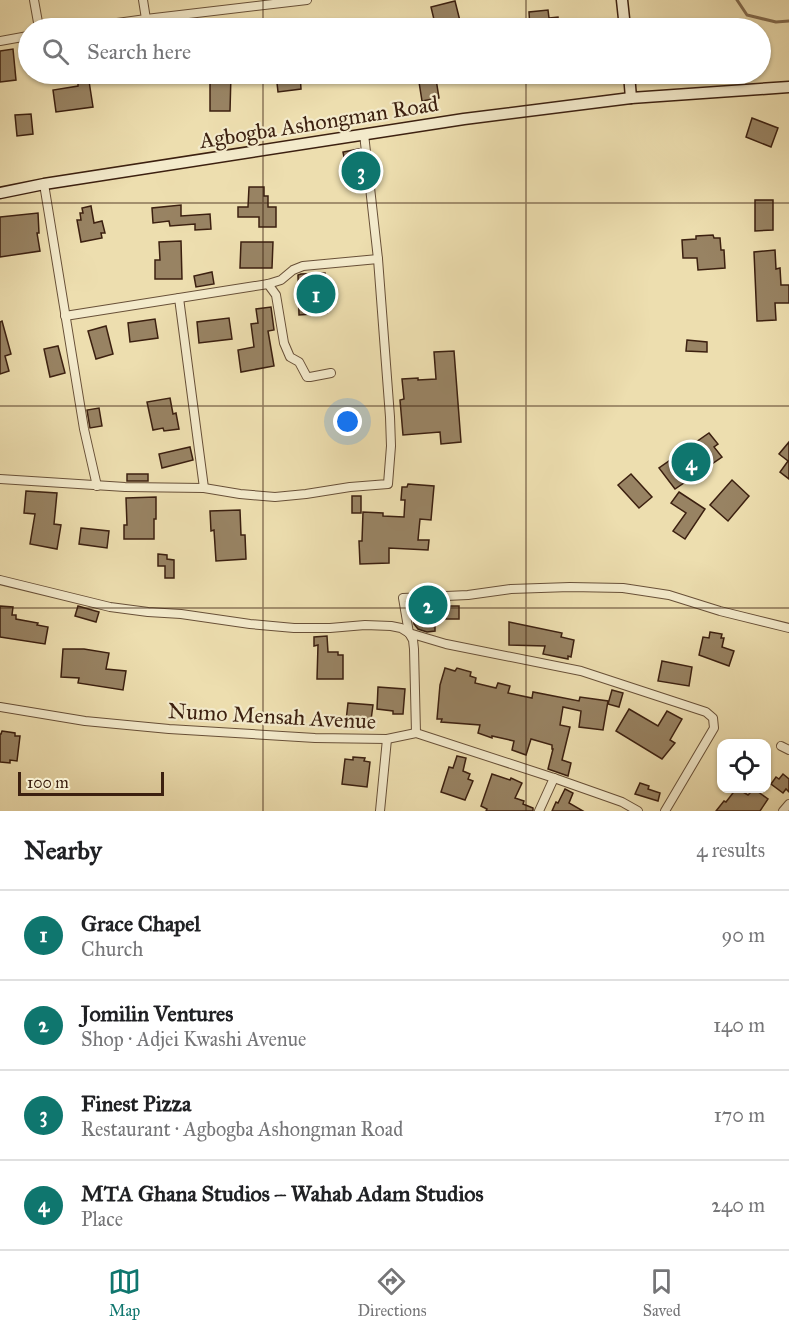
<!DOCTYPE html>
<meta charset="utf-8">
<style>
:root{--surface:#fff;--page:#f6f6f6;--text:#202124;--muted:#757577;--line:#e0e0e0;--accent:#0f766e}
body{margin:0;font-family:"IM FELL Great Primer",serif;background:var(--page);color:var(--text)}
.controls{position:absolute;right:18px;bottom:18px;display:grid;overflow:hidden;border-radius:12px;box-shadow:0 2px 4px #0004}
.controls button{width:54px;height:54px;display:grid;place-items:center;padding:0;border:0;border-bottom:2px solid var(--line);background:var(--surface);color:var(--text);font:30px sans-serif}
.scale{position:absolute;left:18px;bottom:15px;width:146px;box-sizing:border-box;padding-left:6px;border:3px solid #3c2010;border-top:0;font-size:16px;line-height:21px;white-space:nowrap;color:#3c2010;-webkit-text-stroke:4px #f3eacb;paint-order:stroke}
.you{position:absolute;left:348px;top:422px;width:21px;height:21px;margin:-15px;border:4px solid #fff;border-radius:50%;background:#1a73e8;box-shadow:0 0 0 9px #1a73e833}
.badge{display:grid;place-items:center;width:39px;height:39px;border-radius:50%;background:var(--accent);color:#fff;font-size:20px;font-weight:700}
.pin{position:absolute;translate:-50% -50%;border:3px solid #fff;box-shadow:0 2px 6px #0006}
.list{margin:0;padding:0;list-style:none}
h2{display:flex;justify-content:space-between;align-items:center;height:78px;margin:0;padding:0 24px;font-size:26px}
h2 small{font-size:20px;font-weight:400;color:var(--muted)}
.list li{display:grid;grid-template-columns:39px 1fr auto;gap:18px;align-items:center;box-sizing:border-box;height:90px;padding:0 24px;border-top:2px solid var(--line)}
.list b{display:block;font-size:22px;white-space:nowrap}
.list p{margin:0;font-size:20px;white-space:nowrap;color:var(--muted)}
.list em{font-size:20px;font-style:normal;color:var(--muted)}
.icon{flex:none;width:33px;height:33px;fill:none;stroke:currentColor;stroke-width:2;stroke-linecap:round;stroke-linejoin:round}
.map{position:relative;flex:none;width:789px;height:811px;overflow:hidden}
.search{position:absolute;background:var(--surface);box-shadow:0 2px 4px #0004;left:18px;right:18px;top:18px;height:66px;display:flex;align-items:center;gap:15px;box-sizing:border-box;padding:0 21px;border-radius:33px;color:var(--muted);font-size:22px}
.sheet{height:438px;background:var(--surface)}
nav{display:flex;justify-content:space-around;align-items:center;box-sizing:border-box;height:84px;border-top:2px solid var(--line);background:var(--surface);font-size:16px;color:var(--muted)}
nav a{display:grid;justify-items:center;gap:3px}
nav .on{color:var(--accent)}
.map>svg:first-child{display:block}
</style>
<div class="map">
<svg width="789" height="811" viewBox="0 0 789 811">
<rect width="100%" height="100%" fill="#eddeaf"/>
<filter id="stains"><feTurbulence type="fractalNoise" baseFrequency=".00333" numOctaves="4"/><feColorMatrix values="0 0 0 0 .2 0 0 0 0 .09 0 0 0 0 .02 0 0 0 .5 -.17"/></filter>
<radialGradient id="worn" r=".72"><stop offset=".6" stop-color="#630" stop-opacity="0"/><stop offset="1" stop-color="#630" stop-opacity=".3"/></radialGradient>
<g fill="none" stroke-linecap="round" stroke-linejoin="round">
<path stroke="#826b4f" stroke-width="3" d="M737,0L747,15L776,22L789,21"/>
</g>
<g fill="#988363" stroke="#3c2010" stroke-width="1.5">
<path d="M455,1L461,25L446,28H436L431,7Z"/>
<path d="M548,10L549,18L558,17L559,28H530L529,12Z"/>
<path d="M388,19L390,28H355V24Z"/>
<path d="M13,49L16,80L0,82V51Z"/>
<path d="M210,74H231L230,111H210Z"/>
<path d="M276,74H300L301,89L278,92Z"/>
<path d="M436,79L439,98L422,101L419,82Z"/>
<path d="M89,81L93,107L56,112L53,90L78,86V83Z"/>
<path d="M31,114L33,134L17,136L15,115Z"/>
<path d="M752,118L778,128L771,147L746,137Z"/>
<path d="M359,149L362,174L348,177L343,152Z"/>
<path d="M249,187H264V196H268V207H276V227H259V217H238V207H248Z"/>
<path d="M755,200H773V230L755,231Z"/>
<path d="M181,205V216L210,214L211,229L195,230V224L170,226L169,221L153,223L152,208Z"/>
<path d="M91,206L94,223L102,221L105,233H101L102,238L81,242L77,220H81L80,213H83L82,208Z"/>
<path d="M38,213L39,233H37L40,251L0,257V217Z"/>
<path d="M713,235L714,238H720L721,250H724L725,268L698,270L697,258H683L682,240L696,239V236Z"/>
<path d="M181,241L182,279H155V260H160L159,242Z"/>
<path d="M241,242H273L272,268H240Z"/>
<path d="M775,250L776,269L780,268L781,285H789V303H775L776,320L757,321L754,252Z"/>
<path d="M212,272L214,284L196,287L194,276Z"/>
<path d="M325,273L327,313L299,315L298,275L301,274Z"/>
<path d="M271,307L274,330L268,331L274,366L241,372L238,350L254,347L251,324L258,323L256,309Z"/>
<path d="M229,318L232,339L199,343L197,322Z"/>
<path d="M155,319L158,338L130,342L128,323Z"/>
<path d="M2,321L11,354L5,356L9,371L0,374V322Z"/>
<path d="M106,326L113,354L96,359L88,331Z"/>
<path d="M687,340L707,342V352L686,351Z"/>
<path d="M58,346L65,373L50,377L44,349Z"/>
<path d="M454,351L461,442L441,444L440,432L403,435L400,400L404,399L402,379L418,378V380L436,379L434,352Z"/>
<path d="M170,398L173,414L176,413L179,429L164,431L163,428L153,430L147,402Z"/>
<path d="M99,408L102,426L90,428L87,410Z"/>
<path d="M709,433L718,444L714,447L722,457L675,489L659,468Z"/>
<path d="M789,442V479L780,472L788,461L779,454Z"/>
<path d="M190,447L193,460L162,468L159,454Z"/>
<rect x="127" y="474" width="21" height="7"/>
<path d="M631,474L652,497L639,508L618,485Z"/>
<path d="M732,480L749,496L728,521L710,505Z"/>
<path d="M408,484L434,486L431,520L420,519L418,540H429L428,550L389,548V563L360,564L359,541H362L363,512L383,513V516L404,517L405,500H401L402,487H407Z"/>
<path d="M26,491L57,493L54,524L61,525L57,549L30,544L35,514L24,513Z"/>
<path d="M679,492L705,509L685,539L673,531L686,513L671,503Z"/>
<rect x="352" y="496" width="9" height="17"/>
<path d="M156,497V519H154V539H124V525H127L126,498Z"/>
<path d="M240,510L241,535H245L246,559L216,561L214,530L211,531L210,511Z"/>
<path d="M81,528L109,531L107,548L79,544Z"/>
<path d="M158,554L167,555V559L174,560V578H165V566H158Z"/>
<path d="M430,603L431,617H435V631L427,632L418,629L414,624L412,604Z"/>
<path d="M0,606L13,607L12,615H16V619L38,623L37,625L48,627L45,644L0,637Z"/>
<path d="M78,606L99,612L96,622L75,616Z"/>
<rect x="446" y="606" width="13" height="13"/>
<path d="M509,622L562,633L561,637L574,640L571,657L568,656V659L543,654L545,646L509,645Z"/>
<path d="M710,632L722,634L721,638H724L722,647L734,651L729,666L699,655L703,637L709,638Z"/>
<path d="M327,636L328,652H338V655H343V679H317L318,645L314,646V637Z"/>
<path d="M63,649H84L109,653L106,669L126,671L123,690L78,683L79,678L61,677Z"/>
<path d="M662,661L692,667L689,686L658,681Z"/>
<path d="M445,668L455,671L457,668L471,672L470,676L476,678L475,683L496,688L498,683L510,686L508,693L532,698L533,692L579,701L580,697L608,701L603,730L579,727L581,711L563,707L560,725L570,727L562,760L571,763L568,776L548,769L553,749H552V745L531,739L526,755L512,750L514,741L492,736V738L478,733L480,725L441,722L442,719H437L440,685Z"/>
<path d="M378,687L405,689L403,714H393V711L377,709Z"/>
<path d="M612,690L623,693L619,707L608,704Z"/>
<path d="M348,703L373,705L371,720L361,719L360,722L346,721Z"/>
<path d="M629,709L658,726L667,711L682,719L670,740L675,743L662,759L616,731Z"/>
<path d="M2,731L15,733V736H20L17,761L10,760V763L0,762V734H1Z"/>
<path d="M457,756L466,758L463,771L470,774L468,779L473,781L465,800L441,792L449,767L453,768Z"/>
<path d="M353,757L365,758L364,761L370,762L367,787L342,784L345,759L353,760Z"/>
<path d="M492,774L510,780L511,778L522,783L515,798L524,801L523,804L533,808V811H486L487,809L481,806Z"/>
<path d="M783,774L789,779V792L786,789L783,793L771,784L776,777L779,779Z"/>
<path d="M640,783L649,786L648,789L660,793L658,801L635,794Z"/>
<path d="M565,789L573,793L569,803L583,811H552L556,802L558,803Z"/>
<path d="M736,789H738L748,795L754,789L768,799L760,811H716L724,801L726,802Z"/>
</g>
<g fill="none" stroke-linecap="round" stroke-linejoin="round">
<defs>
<g id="street">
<path d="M34,0L39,28"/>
<path d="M143,0L146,19"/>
<path d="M81,28L146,19L307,0"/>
<path d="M0,41L28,36"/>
<path d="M44,184L84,429L97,486"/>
<path d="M268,284L276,295L284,343L290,357L299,362L307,377H310L331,373"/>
<path d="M179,298L204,488"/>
<path d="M65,316L268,284L281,280L293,270L303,266L378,259"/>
<path d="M0,479L125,487L204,488L240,494L275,497L306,494L350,487L388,484L391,446L390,417L378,259L364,134"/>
<path d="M0,580L110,607L148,612L181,614L250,624L294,628H330L365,625L391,626L401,628L409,633L413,640L414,649L416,733"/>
<path d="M409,633L403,598L468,595L511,589L570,587L623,588L669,595L720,611L789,628"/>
<path d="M409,633L446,644L581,671L706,712L713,718L714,728L665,811"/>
<path d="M0,707L85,721L169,729L315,738L387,739L416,733L554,778L622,802L638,811"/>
<path d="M781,746L789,750"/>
<path d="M380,811L387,739"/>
<path d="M539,811L554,778"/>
<path d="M783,811L789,804"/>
</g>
<g id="secondary">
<path d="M622,0L625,28"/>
<path d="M629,74L631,98"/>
<path d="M0,193L44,184L464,119L631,98L789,87"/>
</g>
</defs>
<use href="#street" stroke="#685038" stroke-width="10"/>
<use href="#secondary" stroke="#3c2010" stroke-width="13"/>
<use href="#street" stroke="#f3eacb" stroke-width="8"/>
<use href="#secondary" stroke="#f3eacb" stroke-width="10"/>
</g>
<path fill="none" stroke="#3c2010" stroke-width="1.5" stroke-opacity="0.55" d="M263,0V28M526,0V28M263,74V811M526,74V811M0,203H789M0,406H789M0,608H789"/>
<g text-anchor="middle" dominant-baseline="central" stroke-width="4.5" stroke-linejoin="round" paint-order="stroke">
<g font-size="22" fill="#3c2010" stroke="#f3eacb">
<text transform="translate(319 122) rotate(-9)">Agbogba Ashongman Road</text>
<text transform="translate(272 716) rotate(3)">Numo Mensah Avenue</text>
</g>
</g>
<rect width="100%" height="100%" filter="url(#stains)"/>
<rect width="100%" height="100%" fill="url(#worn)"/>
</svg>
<div class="controls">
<button><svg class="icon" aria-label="locate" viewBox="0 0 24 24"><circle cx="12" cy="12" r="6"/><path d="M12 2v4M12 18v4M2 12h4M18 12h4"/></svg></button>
</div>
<div class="scale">100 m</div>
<div class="you"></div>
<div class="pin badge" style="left:316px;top:294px">1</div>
<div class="pin badge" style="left:428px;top:605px">2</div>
<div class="pin badge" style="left:361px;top:171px">3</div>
<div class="pin badge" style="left:691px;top:462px">4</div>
<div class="search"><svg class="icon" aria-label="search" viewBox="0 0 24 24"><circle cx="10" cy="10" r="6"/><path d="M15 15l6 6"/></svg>Search here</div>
</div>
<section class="sheet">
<h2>Nearby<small>4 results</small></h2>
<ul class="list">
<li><span class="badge">1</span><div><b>Grace Chapel</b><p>Church</p></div><em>90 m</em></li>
<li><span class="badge">2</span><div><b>Jomilin Ventures</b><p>Shop · Adjei Kwashi Avenue</p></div><em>140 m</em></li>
<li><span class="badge">3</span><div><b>Finest Pizza</b><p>Restaurant · Agbogba Ashongman Road</p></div><em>170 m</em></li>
<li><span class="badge">4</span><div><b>MTA Ghana Studios – Wahab Adam Studios</b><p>Place</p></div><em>240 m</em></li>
</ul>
</section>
<nav>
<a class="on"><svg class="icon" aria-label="map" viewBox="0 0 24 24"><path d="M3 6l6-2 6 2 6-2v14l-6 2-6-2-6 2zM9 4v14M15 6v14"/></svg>Map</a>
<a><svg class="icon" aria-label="directions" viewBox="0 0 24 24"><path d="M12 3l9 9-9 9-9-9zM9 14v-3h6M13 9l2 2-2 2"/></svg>Directions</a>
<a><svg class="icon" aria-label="saved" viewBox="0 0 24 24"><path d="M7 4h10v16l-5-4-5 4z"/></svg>Saved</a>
</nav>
